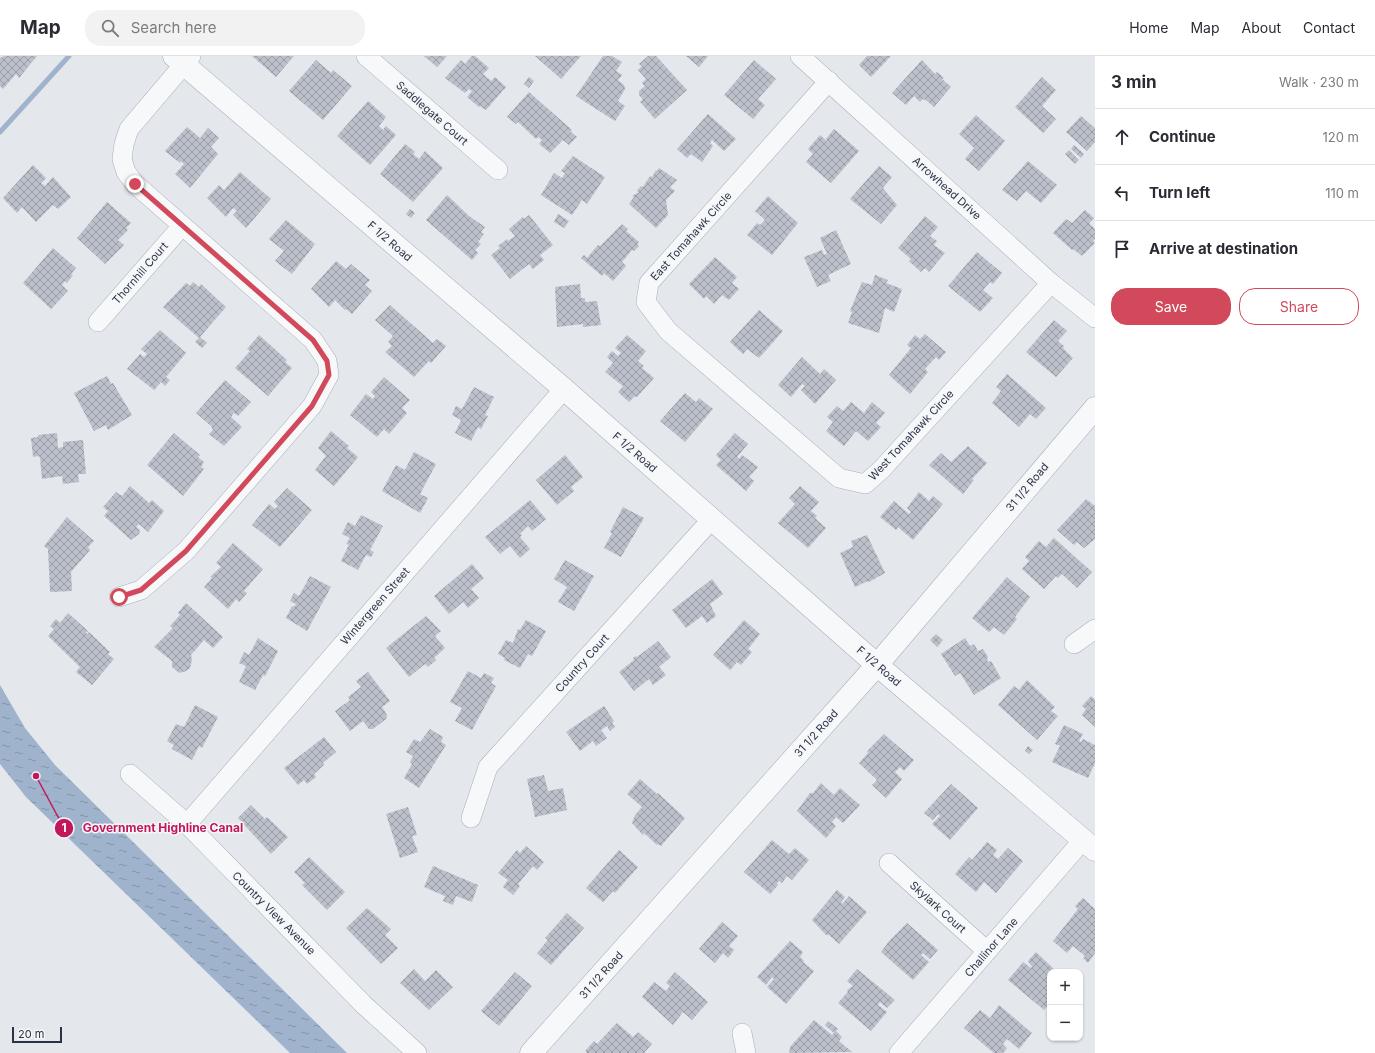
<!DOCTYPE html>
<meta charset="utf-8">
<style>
:root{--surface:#fff;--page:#f2f2f3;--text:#2b2b33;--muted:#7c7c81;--line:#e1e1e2;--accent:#d1495b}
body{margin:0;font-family:Inter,sans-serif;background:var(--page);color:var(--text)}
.controls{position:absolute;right:12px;bottom:12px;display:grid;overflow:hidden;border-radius:8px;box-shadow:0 1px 3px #0004}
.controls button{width:36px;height:36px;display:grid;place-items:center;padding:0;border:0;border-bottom:1px solid var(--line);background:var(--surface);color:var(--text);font:20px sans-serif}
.scale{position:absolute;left:12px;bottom:10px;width:50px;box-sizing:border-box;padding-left:4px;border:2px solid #2b3445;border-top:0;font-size:11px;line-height:14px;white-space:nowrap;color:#2b3445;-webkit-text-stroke:3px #f4f6f9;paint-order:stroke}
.stop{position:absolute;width:12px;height:12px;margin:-9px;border:3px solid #d1495b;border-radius:50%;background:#fff}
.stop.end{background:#d1495b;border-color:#fff;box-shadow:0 1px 4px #0008}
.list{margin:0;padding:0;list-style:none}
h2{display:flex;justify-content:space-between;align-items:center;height:52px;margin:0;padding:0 16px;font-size:17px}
h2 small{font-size:13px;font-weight:400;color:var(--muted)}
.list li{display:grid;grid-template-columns:26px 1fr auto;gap:12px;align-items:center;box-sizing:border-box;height:56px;padding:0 16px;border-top:1px solid var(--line)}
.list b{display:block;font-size:15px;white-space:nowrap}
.list em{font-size:13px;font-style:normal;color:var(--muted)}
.actions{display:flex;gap:8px;padding:12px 16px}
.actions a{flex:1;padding:9px 0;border:1px solid var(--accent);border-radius:16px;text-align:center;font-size:14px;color:var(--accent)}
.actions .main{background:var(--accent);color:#fff}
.icon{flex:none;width:22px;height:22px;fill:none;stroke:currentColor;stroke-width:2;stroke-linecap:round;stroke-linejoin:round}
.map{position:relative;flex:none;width:1095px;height:997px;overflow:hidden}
header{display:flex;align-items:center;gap:24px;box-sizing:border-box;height:56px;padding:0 20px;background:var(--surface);border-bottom:1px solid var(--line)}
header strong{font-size:19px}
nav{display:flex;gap:22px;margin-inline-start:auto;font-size:14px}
.search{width:280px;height:36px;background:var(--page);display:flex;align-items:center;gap:10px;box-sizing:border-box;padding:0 14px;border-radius:16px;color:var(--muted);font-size:15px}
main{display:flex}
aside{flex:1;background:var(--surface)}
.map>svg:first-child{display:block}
</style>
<header>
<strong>Map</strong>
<div class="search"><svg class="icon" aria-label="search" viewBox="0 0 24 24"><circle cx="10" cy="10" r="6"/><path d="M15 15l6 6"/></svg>Search here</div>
<nav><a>Home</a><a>Map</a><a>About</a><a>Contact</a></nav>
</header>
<main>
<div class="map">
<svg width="1095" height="997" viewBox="0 0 1095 997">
<defs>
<pattern id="water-ripples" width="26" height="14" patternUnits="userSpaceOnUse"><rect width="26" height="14" fill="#9fb4cc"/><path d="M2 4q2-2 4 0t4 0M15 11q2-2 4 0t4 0" fill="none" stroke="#8293a7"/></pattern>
<pattern id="building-cross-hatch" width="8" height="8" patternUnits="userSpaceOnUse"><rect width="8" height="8" fill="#bbc0ca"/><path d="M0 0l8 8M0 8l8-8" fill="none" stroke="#989da6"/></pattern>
</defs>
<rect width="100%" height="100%" fill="#e4e7ec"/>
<path fill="url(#water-ripples)" d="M0,629L25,672L55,709L347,997H290L26,741L0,708Z"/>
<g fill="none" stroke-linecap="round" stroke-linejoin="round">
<path stroke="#9fb4cc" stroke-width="5" d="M0,76L69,0"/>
</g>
<g fill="url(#building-cross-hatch)">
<path d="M4,0H37L19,22L16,18L3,33L0,30V2Z"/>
<path d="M252,0H294L276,21Z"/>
<path d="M424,0H447L437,11Z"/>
<path d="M472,0H475L489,12L483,18L491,25L495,21L506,31L486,54L480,50L479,51L467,41L472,35L469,33L465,37L445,22L461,4L465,8Z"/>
<path d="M535,0H581L561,23Z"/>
<path d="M603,0H612L622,6L616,15L622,19L618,24L624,29L625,33L618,45L625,50L615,65L576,40Z"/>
<path d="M648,0H656L687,34L655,63L640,46L643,43L639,39V35L645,30L642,27L646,23L638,14L642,10L639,8Z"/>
<path d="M686,0H708L699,11Z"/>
<path d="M867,0H891L871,21L859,9Z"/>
<path d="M316,4L331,17L333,14L352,30L323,64L289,35Z"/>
<path d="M754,4L776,23L758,43L765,49L753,63L724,39Z"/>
<path d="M922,4L935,18L937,16L944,22L942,23L951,31L934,51L927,45L923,43L920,46L914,40L906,49L892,37Z"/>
<path d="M529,21L534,25L529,32L524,28Z"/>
<path d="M1042,21L1056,34L1042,50L1056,63L1043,77L1015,51Z"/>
<path d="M529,36L572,74L570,75L577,81L569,89L563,84L550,97L539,88L542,84L538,81L536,83L518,66L516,68L507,61Z"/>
<path d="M368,45L386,61L379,70L383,74L386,70L396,79L370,109L337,80Z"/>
<path d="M708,58L736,83L724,95L712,84L710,87L713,90L702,106L691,98L687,102L677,93Z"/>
<path d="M976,59L1005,85L979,115L965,103L974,92L959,78Z"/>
<path d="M1081,60L1095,72V86L1087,95L1066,76Z"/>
<path d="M187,71L200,82L208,72L219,82L211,91L218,98L190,132L175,118L184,108L181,105L180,107L165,95Z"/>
<path d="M834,73L859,95L831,127L806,106L813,98L808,93L820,79L829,87L826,83Z"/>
<path d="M405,88L413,94L415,96L413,98L419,103L425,95L443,112L413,146L380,118Z"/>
<path d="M1074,89L1084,98L1081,102L1071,93Z"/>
<path d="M1069,94L1079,104L1075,108L1065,98Z"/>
<path d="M573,100L605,121L587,148L582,144L572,159L541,139L554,117L562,122L565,117L561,115Z"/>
<path d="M1028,105L1057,129L1041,147L1026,135L1017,145L1002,134Z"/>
<path d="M33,109L46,122L41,127L45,130L53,121L71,141L58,153L53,149L36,166L22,151L17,157L3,142Z"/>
<path d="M879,110L892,121L883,132L897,149L881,168L850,143Z"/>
<path d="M659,112L677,124L670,131L675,135L666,144L668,159L656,172L629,148L634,141L632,140L639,136L637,135L641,130L643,131L650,120L652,121L656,114L657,115Z"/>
<path d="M240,116L271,143L246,172L233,159L237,155L233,152L226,161L207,142L219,129L224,134Z"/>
<path d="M447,139L469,160L485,171L481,176L484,178L478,186L481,188L475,194L478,197L472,204L426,164Z"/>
<path d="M768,140L798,167L772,199L747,179L757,167L760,169L765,164L755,155Z"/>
<path d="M107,146L131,167L126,172L128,174L118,184L124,189L105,208L77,182Z"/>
<path d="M410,153L415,157L411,162L406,158Z"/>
<path d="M1085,154L1094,162L1089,167L1095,173V183L1093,185L1095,187L1082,200L1073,193L1072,194L1053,177L1066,163L1072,167Z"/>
<path d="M558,158L569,165L564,172L554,166Z"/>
<path d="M529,159L553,189L540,199L544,204L533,213L529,208L510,223L491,199L500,192L498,190L507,183L508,185L515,180L509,173L523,161L524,163Z"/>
<path d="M925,160L938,171L930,180L937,185L934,189L945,197L929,216L925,212L921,216L909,205L911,203L898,192Z"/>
<path d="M286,164L315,188L292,218L275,205L284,195L269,183Z"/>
<path d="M622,168L628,173L626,175L639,186L637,189L639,190L634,195L632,194L622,206L626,210L613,225L604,217L602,220L581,202L584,199L587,202L598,189L600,190Z"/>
<path d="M836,174L851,208L828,219L831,225L817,231L804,201L822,194L824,199L827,198L820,182Z"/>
<path d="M53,192L76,212L71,218L73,219L67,227L65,225L62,229L68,235L51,253L23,227Z"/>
<path d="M977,196L1002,217L993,228L990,226L983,234L993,242L980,256L948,230Z"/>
<path d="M715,201L737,221L732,227L739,233L729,244L722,239L714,248L706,240L704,243L689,228Z"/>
<path d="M336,205L346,213L351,208L370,224L365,229L372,235L352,258L346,253L345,254L335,244L329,251L311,233Z"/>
<path d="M875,219L888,224L886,227L902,233L894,256L885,252L879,277L848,267L852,256L850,255L862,226L872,229Z"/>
<path d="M193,226L199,231L201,228L226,251L200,281L207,287L202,292L195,286L199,282L163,251L186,227L190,230Z"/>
<path d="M580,228L581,242H585V246L597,245L601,269L583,271V268L557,271L555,231Z"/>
<path d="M390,249L433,287L437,283L446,290L431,307L429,305L414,321L385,296L392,290L388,286L393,280L375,264Z"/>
<path d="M759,254L783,275L759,302L747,293L743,298L730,286Z"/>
<path d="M1054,264L1067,275L1058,285L1064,290L1063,292L1073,302L1056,321L1026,296Z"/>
<path d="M160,274L186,297L166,321L170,324L165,330L161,326L154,334L127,313L140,298L144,301L147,298L141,293Z"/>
<path d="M925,278L946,296L939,304L936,301L925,313L928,316L910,338L889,319L911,292L907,289L915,279L920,283Z"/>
<path d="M259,279L287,304L285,306L292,312L268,340L235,312L250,295L247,293Z"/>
<path d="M627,279L646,295L638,305L644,310L642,312L654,322L637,341L635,340L629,346L618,336L623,330L605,316L613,307L607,301L612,295L618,300L621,297L615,292Z"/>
<path d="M802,301L820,318L824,313L836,324L815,348L801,334L805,330L802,328L791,341L778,329Z"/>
<path d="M1007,318L1046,352L1036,363L1030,358L1019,371L992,347L1001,335L996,331Z"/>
<path d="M107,320L111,328L113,327L132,359L108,374L106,369L94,375L74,337Z"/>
<path d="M384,321L410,344L402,352L407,357L389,378L384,373L377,381L350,359L366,338L373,343L375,340L371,336Z"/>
<path d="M225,324L251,346L238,360L234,357L231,361L242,371L224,390L209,378L213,374L211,370L196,357Z"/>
<path d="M474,331L494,341L485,359L488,360L481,373L478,371L471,385L455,377L461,364L452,359L456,350L462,353Z"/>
<path d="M685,337L696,346L699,342L713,353L685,386L660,365Z"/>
<path d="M851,346L864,357L872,346L885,357L876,367L881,371L868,385L856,375L844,390L826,375L833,366L827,361L837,350L843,355Z"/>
<path d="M331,375L349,390L347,392L358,401L334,430L315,414L326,400L318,392Z"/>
<path d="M57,377L58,392L63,391V386L83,384L86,418H78L79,426L63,428L62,420L42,423L40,402L39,400L33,401L31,382L38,381V379Z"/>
<path d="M174,377L200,399L198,401L204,406L201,411L204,413L183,440L147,409Z"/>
<path d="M735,377L748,388L737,401L739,403L742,399L758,411L749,421L754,425L746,435L716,409L721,404L716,399Z"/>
<path d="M968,390L987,407L972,423L974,424L963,438L929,409L941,397L951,406Z"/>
<path d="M414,396L436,408L420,438L428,442L420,457L382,435L396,409L405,414Z"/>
<path d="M565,399L583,421L571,431L574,435L557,449L536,424Z"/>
<path d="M130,430L149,447L152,444L164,455L148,476L139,468L136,471L140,474L139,478L131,484L104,460L108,455L103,451L116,436L122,440Z"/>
<path d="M800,430L819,446L811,455L817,460L815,462L826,472L808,492L778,467L795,448L789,442Z"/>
<path d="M287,432L312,454L280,491L252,469L269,448L275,453L278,450L274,446Z"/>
<path d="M919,436L929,445L933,440L943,448L913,484L898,471L896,474L880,461L894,445L909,458L911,456L907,452Z"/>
<path d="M1086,443L1095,450V483L1084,492L1077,486L1074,489L1057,474Z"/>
<path d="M530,444L546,463L532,475L528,470L520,478L522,479L520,481L530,493L520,502L510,490L500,498L485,481Z"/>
<path d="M623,451L644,462L621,501L604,492L612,477L610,476Z"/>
<path d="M361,459L383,470L370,494L374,496L371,501L366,499L358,514L341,505L349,489L346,488L350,482L342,478L348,466L355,470Z"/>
<path d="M67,461L94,485L88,491L90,494L71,516L72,535L50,536L48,493L44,490Z"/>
<path d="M867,479L885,517L869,526L868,525L855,531L840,497L853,491L851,485Z"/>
<path d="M1054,482L1092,516L1077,532L1062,518L1058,522L1056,520L1044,533L1022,513L1029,505L1025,501L1039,485L1046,491Z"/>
<path d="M233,487L263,513L244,535L247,537L239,546L236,543L228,553L204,531L212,522L210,521L221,511L216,507Z"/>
<path d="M565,504L594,520L574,555L558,546L567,531L554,523Z"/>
<path d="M472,508L484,522L471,533L479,542L468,552L463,546L449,558L434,540Z"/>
<path d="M310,520L331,531L307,575L286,562L292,550L294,551L296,548L290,545L294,537L299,540Z"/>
<path d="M1007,521L1030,541L1015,561L1017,563L1004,579L994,571L989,576L972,562Z"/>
<path d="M712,523L723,538L710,548L716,560L707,567L702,560L686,572L672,554Z"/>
<path d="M186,547L223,581L213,592L204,584L191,599L192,604L190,612L186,615L179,617L172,611V605L154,591L173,572L170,570L180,559L178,557Z"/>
<path d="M68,557L88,575L86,577L87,578L89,576L110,596L108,598L114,603L92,629L76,616L80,611L48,580L54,573L50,570L56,563L60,567Z"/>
<path d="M426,560L441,575L435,580L445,592L434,602L436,604L428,611L425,608L409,621L386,592Z"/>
<path d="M526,564L546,575L532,600L528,598L520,612L504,604L505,602L498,598L506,584L513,587L518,573L520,574Z"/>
<path d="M744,564L760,578L748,593L752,596L741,609L737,606L730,614L713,599Z"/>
<path d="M936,578L943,584L937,591L930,584Z"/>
<path d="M258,582L278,595L265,620L263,619L255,634L239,626L246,610L239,607L244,596L249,599Z"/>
<path d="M965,582L970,590L974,588L978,595L983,593L988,601L987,603L988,606L991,605L1001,622L974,639L960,617L955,620L941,598Z"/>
<path d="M658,585L671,601L659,611L666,619L653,629L649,623L634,635L619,616L634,604L633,602L636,600L637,601Z"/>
<path d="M468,615L481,622L484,617L494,622L491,627L496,630L472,674L455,665L462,652L450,646Z"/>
<path d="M368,616L390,645L382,651L387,659L386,663L373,673H369L363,665L350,675L335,655L350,644L348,641L361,631L356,625Z"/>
<path d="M1027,624L1055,651L1051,655L1058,660L1037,684L998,649L1014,630L1019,634Z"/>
<path d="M1091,640L1095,644V671L1082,659L1086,653L1082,650Z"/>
<path d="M195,649L218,661L202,692L199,690L192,704L172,693L174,689L167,685L176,668L184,671Z"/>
<path d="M604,650L614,665L612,667L615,671L610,675L607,670L601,674L607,682L596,690L593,685L580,695L566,676Z"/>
<path d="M1064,669L1083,678L1079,685L1081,686L1083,683L1095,689V707L1088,722L1052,706L1060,690L1055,688Z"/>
<path d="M430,673L443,681L441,686L446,689L419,732L404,722L412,708L410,706L413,700L406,696L414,683L420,686Z"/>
<path d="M884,678L914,704L904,715L900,711L895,716L902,723L886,742L872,729L877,724L859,707L868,697L867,695Z"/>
<path d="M324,681L336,696L323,707L324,709L314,718L316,721L307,728L304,724L298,729L284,712Z"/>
<path d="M1028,690L1033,694L1029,698L1025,695Z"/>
<path d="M544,719L548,735L563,732L567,754L535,761L527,723Z"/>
<path d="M640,723L657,738L658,737L685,762L661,790L658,788L657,789L644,777L643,779L632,767L635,759L642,751L627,738Z"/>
<path d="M821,727L834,739L840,732L860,749L843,767L836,761L832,766L836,770L826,782L797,755L810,737H813Z"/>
<path d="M951,728L978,752L950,784L932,768L940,760L938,758L933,764L924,757Z"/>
<path d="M251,749L265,763L267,761L288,781L271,798L238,762Z"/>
<path d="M408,751L417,779L412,780L418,796L400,802L386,758Z"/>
<path d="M772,784L789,798L795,792L809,804L792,824L787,820L782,827L779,825L777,827L778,829L770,838L744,816Z"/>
<path d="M987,786L997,794L993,799L998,803L1008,792L1023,805L996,837L984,826L976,836L955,818L969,801L972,804Z"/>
<path d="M526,790L544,806L537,814L533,810L518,828L520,830L513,839L503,831L508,824L498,817L517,794L520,797Z"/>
<path d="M619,794L638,811L615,837L613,835L603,846L586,832Z"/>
<path d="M309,801L345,836L327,854L302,829L305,827L294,816Z"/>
<path d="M433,810L478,829L472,846L456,840L453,849L443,845L445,840L424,831Z"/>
<path d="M837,834L845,841L841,847L842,848L849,840L867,856L839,888L829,879H826L812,864Z"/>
<path d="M1083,842L1095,853V897L1088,907L1083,902L1085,900L1073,890L1067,897L1053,885L1078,853L1075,850Z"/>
<path d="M367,852L391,873L385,879L398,892L381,908L346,872Z"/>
<path d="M567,857L584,872L551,909L537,897L548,884L545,882Z"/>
<path d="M722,866L738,880L729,890L734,894L728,902L723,897L715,907L699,893Z"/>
<path d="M907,867L938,894L930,903L923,897L921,899L929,906L913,924L881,896L890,884Z"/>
<path d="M790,885L803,896L800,901L804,905L803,906L814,915L786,948L767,931L774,923L772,921L766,929L757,921Z"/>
<path d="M1036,896L1057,916H1050V947L1044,954L1008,924L1023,906L1031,912L1032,911L1028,905Z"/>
<path d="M414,913L425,925L436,914L453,931L429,954L400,927Z"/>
<path d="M857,913L895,944L887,952L880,946L878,949L887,956L871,975L838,947L848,936L847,934L853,930L847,925Z"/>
<path d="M515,916L532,930L499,970L481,955Z"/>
<path d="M675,916L708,946L692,964L683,956L673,969L642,941L654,926L666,935L670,930L666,927Z"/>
<path d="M999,949L1032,977L1019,993L1007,983L1003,988L1007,992L1003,997H994L964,972L980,954L990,962Z"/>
<path d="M814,964L832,979L834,977L825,969L828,965L838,973L836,975L842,981L839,985L852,996L789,997L790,991Z"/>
<path d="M617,967L633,981L638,976L652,988L644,997H587L585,995L594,985L597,988Z"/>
</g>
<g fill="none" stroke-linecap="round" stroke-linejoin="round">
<defs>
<g id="minor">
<path d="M366,0L498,114"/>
<path d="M800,0L1051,227L1095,262"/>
<path d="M829,25L649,227L646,246L668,275L839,422L865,428L881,414L1051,227"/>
<path d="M98,266L182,170"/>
<path d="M119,541L141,534L186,495L312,350L329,319L327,305L313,284L135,128L126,116L122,103L124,88L129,73L191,0"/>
<path d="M1074,588L1095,573"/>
<path d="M130,718L187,768L364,949L417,997"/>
<path d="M471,762L488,711L712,463"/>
<path d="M187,768L564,333"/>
<path d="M889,807L987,895"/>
<path d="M742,977L746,997"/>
<path d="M899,997L1083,784"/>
</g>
<g id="tertiary">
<path d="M174,0L564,333L877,609L1095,794"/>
<path d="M531,997L877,609L1095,352"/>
</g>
</defs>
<use href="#minor" stroke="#a9aeb7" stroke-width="20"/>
<use href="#tertiary" stroke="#a9aeb7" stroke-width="23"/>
<use href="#minor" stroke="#f7f8fa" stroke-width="19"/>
<use href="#tertiary" stroke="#f7f8fa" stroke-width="22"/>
</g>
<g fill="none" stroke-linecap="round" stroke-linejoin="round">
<path stroke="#d1495b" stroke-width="5" d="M119,541L141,534L186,495L312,350L329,319L327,305L313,284L135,128"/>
</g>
<g text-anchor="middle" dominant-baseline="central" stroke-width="3" stroke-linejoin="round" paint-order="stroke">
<g font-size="11" fill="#2b3445" stroke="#f4f6f9">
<text transform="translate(432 57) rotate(41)">Saddlegate Court</text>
<text transform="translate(947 132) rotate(42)">Arrowhead Drive</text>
<text transform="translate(691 180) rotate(-48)">East Tomahawk Circle</text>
<text transform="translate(390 185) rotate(41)">F 1/2 Road</text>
<text transform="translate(140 217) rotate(-49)">Thornhill Court</text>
<text transform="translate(911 379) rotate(-47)">West Tomahawk Circle</text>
<text transform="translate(635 396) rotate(41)">F 1/2 Road</text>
<text transform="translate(1027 431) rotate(-50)">31 1/2 Road</text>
<text transform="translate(375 550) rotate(-49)">Wintergreen Street</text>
<text transform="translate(582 607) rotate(-48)">Country Court</text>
<text transform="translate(879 610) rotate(41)">F 1/2 Road</text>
<text transform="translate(816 677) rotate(-48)">31 1/2 Road</text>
<text transform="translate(938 851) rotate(42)">Skylark Court</text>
<text transform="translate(274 857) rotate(45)">Country View Avenue</text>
<text transform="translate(991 891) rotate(-49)">Challinor Lane</text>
<text transform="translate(601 919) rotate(-48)">31 1/2 Road</text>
</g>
</g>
<path fill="none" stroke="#c2185b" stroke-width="1.5" d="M36 720L64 772"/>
<g fill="#c2185b" stroke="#f4f6f9" stroke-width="1.5">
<circle cx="36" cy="720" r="4"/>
<circle cx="64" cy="772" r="10"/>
</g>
<g font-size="12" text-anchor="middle" font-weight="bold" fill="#fff">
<text x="64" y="776">1</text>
</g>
<g font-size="12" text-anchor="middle" font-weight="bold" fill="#c2185b" stroke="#f4f6f9" stroke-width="3" stroke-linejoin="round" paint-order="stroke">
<text x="163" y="776">Government Highline Canal</text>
</g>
</svg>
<div class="controls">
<button>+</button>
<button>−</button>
</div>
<div class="scale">20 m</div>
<div class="stop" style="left:119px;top:541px"></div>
<div class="stop end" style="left:135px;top:128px"></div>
</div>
<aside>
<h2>3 min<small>Walk · 230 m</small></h2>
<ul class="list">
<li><svg class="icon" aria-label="ahead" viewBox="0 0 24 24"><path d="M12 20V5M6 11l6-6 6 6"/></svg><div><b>Continue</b></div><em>120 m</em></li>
<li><svg class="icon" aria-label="left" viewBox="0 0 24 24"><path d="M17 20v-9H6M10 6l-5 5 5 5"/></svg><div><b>Turn left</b></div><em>110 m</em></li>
<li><svg class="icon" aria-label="arrive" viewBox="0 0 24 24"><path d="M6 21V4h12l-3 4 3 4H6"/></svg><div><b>Arrive at destination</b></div></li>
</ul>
<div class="actions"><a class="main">Save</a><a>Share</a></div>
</aside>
</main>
